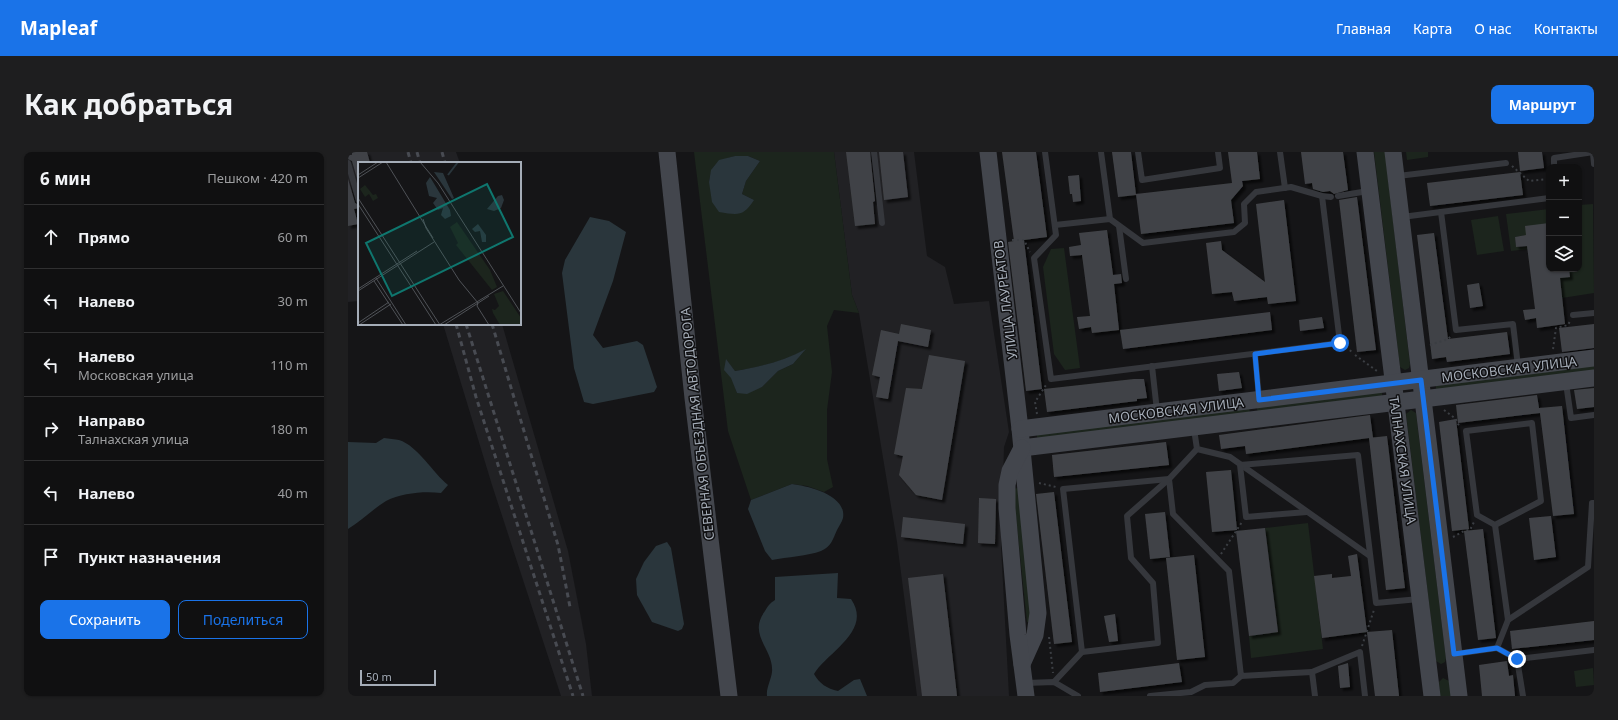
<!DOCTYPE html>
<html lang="ru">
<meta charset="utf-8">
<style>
:root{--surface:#101011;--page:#1e1e1f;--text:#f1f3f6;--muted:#9c9d9f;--line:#303031;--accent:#1a73e8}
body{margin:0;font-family:"Noto Sans",sans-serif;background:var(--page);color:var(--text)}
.controls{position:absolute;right:12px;top:12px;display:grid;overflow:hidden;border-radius:8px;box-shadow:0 1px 3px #0004}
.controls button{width:36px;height:36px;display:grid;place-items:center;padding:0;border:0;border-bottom:1px solid var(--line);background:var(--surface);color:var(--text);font:20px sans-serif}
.scale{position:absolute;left:12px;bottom:10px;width:76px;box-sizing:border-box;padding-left:4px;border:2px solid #a5adb8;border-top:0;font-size:11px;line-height:14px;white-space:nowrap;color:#a5adb8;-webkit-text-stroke:3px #101012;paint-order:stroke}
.stop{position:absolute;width:12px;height:12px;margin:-9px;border:3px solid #1a73e8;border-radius:50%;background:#fff}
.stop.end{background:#1a73e8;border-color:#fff;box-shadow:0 1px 4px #0008}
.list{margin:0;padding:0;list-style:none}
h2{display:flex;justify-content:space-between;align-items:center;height:52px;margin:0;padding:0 16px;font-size:17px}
h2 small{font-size:13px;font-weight:400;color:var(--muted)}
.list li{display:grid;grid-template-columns:26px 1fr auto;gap:12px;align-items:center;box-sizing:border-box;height:64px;padding:0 16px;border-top:1px solid var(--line)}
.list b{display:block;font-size:15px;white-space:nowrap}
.list p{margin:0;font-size:13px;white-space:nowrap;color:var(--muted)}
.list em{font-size:13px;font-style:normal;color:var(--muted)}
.actions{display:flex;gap:8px;padding:12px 16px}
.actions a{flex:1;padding:9px 0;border:1px solid var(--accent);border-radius:8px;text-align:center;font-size:14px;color:var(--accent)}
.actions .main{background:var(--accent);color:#fff}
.icon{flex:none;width:22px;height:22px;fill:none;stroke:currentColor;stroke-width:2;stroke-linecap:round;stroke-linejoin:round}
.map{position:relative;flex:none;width:1246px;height:544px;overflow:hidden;border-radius:8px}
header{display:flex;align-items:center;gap:24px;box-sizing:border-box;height:56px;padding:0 20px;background:var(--accent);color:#fff}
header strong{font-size:19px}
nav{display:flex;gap:22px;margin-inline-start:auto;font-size:14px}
.intro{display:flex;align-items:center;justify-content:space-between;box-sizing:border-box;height:96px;padding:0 24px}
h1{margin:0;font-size:28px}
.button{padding:10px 18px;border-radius:8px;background:var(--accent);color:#fff;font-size:14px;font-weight:700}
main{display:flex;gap:24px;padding:0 24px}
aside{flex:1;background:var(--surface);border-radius:8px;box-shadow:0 1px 3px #0004}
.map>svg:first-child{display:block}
</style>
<header>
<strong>Mapleaf</strong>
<nav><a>Главная</a><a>Карта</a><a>О нас</a><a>Контакты</a></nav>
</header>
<div class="intro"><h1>Как добраться</h1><a class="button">Маршрут</a></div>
<main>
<aside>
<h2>6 мин<small>Пешком · 420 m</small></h2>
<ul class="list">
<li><svg class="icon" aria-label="ahead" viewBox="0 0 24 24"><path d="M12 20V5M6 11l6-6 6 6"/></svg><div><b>Прямо</b></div><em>60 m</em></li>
<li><svg class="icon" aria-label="left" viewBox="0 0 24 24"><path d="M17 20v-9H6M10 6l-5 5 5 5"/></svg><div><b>Налево</b></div><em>30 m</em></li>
<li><svg class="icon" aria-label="left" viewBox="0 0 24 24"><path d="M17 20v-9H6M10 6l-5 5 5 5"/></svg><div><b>Налево</b><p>Московская улица</p></div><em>110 m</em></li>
<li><svg class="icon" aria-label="right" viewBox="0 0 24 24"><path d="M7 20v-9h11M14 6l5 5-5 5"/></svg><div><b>Направо</b><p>Талнахская улица</p></div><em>180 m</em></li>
<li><svg class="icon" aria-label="left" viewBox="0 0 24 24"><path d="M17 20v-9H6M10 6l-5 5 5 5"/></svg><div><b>Налево</b></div><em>40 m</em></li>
<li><svg class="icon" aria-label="arrive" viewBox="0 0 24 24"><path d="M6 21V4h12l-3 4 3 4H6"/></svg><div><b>Пункт назначения</b></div></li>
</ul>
<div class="actions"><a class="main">Сохранить</a><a>Поделиться</a></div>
</aside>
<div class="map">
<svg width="1246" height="544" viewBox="0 0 1246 544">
<defs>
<filter id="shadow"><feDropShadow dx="3" dy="3" stdDeviation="1" flood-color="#0009"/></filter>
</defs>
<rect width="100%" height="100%" fill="#151517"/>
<g fill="#212124">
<path d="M0,0H108L112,11H11V149L0,150Z"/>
<path d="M486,0H566L579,104L597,115L606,152L641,149L661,280L656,295L653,394L661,544H569L549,390L511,161L504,143Z"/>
<path d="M95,172H154L220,399L238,492L244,544H213L144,333Z"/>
</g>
<g fill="#1c251d" fill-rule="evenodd">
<path d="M346,0H486L504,143L511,161L486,158L479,174L484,220L479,258V307L485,335L476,340L459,334L444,332L403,348L380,279ZM387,4H400L412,9L398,29L394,42L406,48L361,30C364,11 369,9 387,4ZM457,198L445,212L430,219L414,235L389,241L378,208L387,219C411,215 435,210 457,198Z"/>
<path d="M1026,0H1037L1062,212L1061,216L1057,218L1052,215Z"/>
<path d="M1058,0H1080V5L1059,8Z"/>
<path d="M1245,52L1246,141L1214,146L1212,126L1221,117H1231V53Z"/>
<path d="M1201,57V71L1178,83L1167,85L1168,95L1179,94L1180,97L1163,99L1158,62Z"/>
<path d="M1150,64L1156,99L1129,103L1123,68Z"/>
<path d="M716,96L732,216L717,218L706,202L695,115L703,97Z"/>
<path d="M1246,211V222L1088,239V234Z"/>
<path d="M1034,240V244L910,262L908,252Z"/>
<path d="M901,253L902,263L689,286V282Z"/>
<path d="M1063,258L1068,261L1098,506L1097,510L1093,512L1088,509L1058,262Z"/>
<path d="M670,336L684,469L679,470L665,337Z"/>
<path d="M960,371L975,497L903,506L901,484L930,480L917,376Z"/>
<path d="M1245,516L1246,533L1228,535L1226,519Z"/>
<path d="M1095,526L1101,529L1103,544H1092L1091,530Z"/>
</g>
<g fill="#2a363c">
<path d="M387,4H400L412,9L398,29L394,42L406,48C395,65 390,63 371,60L364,50L361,30L363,18L371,8Z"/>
<path d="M242,65L261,69L278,80L265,129L245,183L255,196L289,189L295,193L309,235L306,240L245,252L236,250L226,216L214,121L217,108Z"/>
<path d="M458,197L445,212L430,219L414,235L399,242L389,241L383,226L376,218L378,207L387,219C412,215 436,209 458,197Z"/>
<path d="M36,286C41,287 47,287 51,288C70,294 85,321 100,333L93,341C76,339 54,341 38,349C25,357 13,369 0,377V290L28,291Z"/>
<path d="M444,332C460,334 499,343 495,366C494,370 491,374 489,378C485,387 483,395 473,399C460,404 439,405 424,408L417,399L400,357L403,348Z"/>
<path d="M319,390L323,396L336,472L334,477L330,479L304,470L289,443L288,427L296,410L308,394Z"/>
<path d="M490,421L489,446L503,447C525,479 479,500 466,522C471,531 479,537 490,539L506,528L512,527L519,544H419C418,536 423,528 424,520C426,497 399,483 417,459C420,454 422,451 427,448V425Z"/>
</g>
<g fill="#414347" filter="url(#shadow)">
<path d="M4,0H19L22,11H11V33L4,9L0,7V3H4Z"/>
<path d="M498,0H522L527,49L525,50L527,72L507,74Z"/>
<path d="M531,0H555L560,45L536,48Z"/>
<path d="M654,0H688L699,85L676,88L694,237L678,239L660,90L666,89Z"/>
<path d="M764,0H783L788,43L770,45Z"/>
<path d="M880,0H909L912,27L894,29L895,34L883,48L886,71L793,82L788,42L884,31Z"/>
<path d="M953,0H995L1000,38L986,42L982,39L975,40L965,37L964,31L957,32Z"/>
<path d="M1170,0H1194L1196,16L1172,19Z"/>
<path d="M1172,20L1175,43L1082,54L1079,31Z"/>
<path d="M731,23L733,49L725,50L724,42H722L720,24Z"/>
<path d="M0,27L7,51L11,53V56L6,57L10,72L0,74Z"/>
<path d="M1009,45L1028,198L1009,200L991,48Z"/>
<path d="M936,48L948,149L920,152L919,145L886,149L884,140L864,142L858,91L873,89L874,98L917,130L908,52Z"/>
<path d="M1201,71V117H1221L1222,125L1212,126L1217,172L1189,176L1188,166L1177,168L1175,158L1187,157L1179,94L1168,95L1167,85L1178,83L1177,74Z"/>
<path d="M759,78L765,123L773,122L774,131L766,132L771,178L744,181L743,175L731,177L729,165L742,164L734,103L722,104L721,95L733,93L731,81Z"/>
<path d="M1086,81L1100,187L1159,180L1162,202L1099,210L1098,205L1084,207L1069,83Z"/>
<path d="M1131,131L1135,154L1122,156L1119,133Z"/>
<path d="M922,160L924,178L775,197L772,178Z"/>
<path d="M974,165L976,176L952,179L951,168Z"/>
<path d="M553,172L583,178L580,195L550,189L540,247L528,245L532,225L524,223L533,178L551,182Z"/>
<path d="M1246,172V196L1214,200L1211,176Z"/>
<path d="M581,203L617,209L594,348L568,343L551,323L555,304L546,302L558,236L574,237Z"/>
<path d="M891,220L894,236L871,239L869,222Z"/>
<path d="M786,227H796L799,246L789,247V249L699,260L696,237Z"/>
<path d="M1246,236V255L1229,257L1226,238Z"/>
<path d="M1189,243L1191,256L1214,254L1226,362L1205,364L1192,261L1110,271L1108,253Z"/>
<path d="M1022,263L1025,286H1021L1039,284L1057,436L1038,438L1021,286L898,302L897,294L873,297L871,283Z"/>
<path d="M1108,267L1121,377L1104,379L1091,270Z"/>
<path d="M818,290L821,313L706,325L704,303Z"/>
<path d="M883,318L889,378L864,380L858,320Z"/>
<path d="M706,340L724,490L706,492L688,342Z"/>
<path d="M631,346L648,347L647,392L630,391Z"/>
<path d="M817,360L822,405L802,407L797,362Z"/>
<path d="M1203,364L1208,405L1186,408L1181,366Z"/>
<path d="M555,365L617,372L615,392L553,385Z"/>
<path d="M917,376L930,480L901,484L888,379Z"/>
<path d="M1135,377L1148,486L1130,488L1116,379Z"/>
<path d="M1009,402L1019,480L974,486L966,424L984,422V426L1003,424L1000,404Z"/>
<path d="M846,403L857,505L829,508L818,406Z"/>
<path d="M595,422L609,544H574L560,426Z"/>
<path d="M767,462L770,489L761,490L756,464Z"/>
<path d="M1246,469V488L1164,497L1162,479Z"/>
<path d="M1044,478L1051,544H1027L1019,480Z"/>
<path d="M1159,509L1161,524L1165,523L1167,544H1134L1131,513Z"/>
<path d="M831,511L834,530L752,540L750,521Z"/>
<path d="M1000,511L1002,535L992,536L990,514Z"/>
</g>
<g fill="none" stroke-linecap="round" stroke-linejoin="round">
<g stroke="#3b3e43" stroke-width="2" stroke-dasharray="2 3" stroke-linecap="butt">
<path d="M1164,14L1181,29L1201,27"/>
<path d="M664,88H676L682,100"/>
<path d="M1082,193L1100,187L1103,184"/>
<path d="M998,195L1005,201"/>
<path d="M1205,197L1208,176L1220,173L1222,169"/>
<path d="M1007,203L1029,219"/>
<path d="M1096,258L1108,267L1109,271L1112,274"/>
<path d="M689,262L687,250L698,233"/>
<path d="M691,331L708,335"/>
<path d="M1105,385L1116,379L1122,378L1126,370"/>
<path d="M873,402L894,370"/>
<path d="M701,485L705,521"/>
<path d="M1014,494L1026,458"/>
</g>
<g stroke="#35373c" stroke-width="6">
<path d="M526,0L534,71"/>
<path d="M697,0L708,83L686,106L703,227L992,191L974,44"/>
<path d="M753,0L762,67"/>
<path d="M790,0L794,28L872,16L870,0"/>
<path d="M932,0L937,36"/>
<path d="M1245,1L1246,12"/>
<path d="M0,11L11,49"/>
<path d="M1206,15V6L1246,0"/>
<path d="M1050,24L1158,11"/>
<path d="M990,44L1020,39"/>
<path d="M1093,60L1108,178L1165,172L1170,214"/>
<path d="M1054,65L1201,46"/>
<path d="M707,73L762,67L795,91L886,80L897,71L896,52L908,40L943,35L974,44L983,45"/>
<path d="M771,74L778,127"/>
<path d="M1225,163L1246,161"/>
<path d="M907,202L911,246"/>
<path d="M804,214L809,259"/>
<path d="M1218,231L1223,266L1246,263"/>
<path d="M1184,271L1193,349L1147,373L1129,363L1118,279Z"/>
<path d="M846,277L849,297L882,305L1022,404"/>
<path d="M849,297L821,327L825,362L881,419L893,524L964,520"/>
<path d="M959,360L898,365L892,313L1010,303L1028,451L1071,447"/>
<path d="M1147,373L1160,468L1149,496"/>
<path d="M1160,468L1240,415L1244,351H1246"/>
<path d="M734,500L715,337L821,327"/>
<path d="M1107,502L1149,496L1169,507L1246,498"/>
<path d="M1169,507L1175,544"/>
<path d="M706,530L734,500L810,491L805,431L783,406L779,364L821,327"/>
<path d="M678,531L706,530L730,544"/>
<path d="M802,544L843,540L857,533L885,531L893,524"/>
<path d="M967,544L964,520L1012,500L1017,544"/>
</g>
<g stroke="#43464d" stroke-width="17">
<path d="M319,0L345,246L381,544"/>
<path d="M640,0L672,277L690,461L687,483L674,512"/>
<path d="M1017,0L1084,544"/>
<path d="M1045,0L1111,544"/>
<path d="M672,277L1246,206"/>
<path d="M674,296L1246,226"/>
<path d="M674,296L662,319L659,333V356L670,483L678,544"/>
</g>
<g stroke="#484b52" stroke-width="3" stroke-dasharray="5 4" stroke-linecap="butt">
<path d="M60,0L63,11"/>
<path d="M69,0L72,11"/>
<path d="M94,0L97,11"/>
<path d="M108,172L128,245L225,544"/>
<path d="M118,172L235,544"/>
<path d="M144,172L210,393L222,455"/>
</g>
</g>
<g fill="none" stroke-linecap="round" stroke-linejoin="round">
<path stroke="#1a73e8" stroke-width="5" d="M992,191L907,202L911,248L1073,228L1106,502L1149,496L1169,507"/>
</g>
<g text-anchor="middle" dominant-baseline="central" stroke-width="3" stroke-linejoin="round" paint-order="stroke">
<g font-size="13" fill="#a5adb8" stroke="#101012">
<text transform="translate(657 148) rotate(-97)">УЛИЦА ЛАУРЕАТОВ</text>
<text transform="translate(1161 217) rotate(-7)">МОСКОВСКАЯ УЛИЦА</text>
<text transform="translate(828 258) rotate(-7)">МОСКОВСКАЯ УЛИЦА</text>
<text transform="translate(349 272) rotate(-96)">СЕВЕРНАЯ ОБЪЕЗДНАЯ АВТОДОРОГА</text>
<text transform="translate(1055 308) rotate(82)">ТАЛНАХСКАЯ УЛИЦА</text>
</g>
</g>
<g transform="translate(10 10)">
<rect width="163" height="163" fill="#151517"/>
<path d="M7,23L15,33L18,32L20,36L15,39L11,32L7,35L2,27ZM99,60L132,108L139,125L134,128L98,83L100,81L92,65ZM145,129L163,156V163H142L135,151L134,147L137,148L141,144L136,132Z" fill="#1c251d"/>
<path d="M76,10L85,11L96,36L94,37ZM72,15L92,48L93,54L87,57L83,53L85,46L80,48L75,41L79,36L71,34L68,21ZM144,33L146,38L143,46L136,49L129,47L140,34ZM120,62L128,73V80H124L122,69L117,70L114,67Z" fill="#2a363c"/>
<path fill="none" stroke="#2a363c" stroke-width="2" d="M90,13L100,0"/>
<path fill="none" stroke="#4f5257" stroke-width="1" d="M28,0L75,76M62,0L80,21L163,151M0,13L20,0M0,16L25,0M0,36L82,163M0,42L78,163M65,57L68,66L101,118L120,141L119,144L131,163M18,116L48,163M16,119L45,163M0,127L59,89M0,129L76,80M0,161L31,140M1,163L33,142M81,163L145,124M86,163L131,134"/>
<path fill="#0f766e" fill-opacity="0.15" stroke="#0f766e" stroke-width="2" d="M129,22L155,75L34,134L8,81Z"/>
<rect width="163" height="163" fill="none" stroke="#a5adb8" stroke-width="2"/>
</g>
</svg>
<div class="controls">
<button>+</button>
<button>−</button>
<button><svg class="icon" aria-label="layers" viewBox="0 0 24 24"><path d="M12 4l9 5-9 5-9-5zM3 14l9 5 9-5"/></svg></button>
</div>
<div class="scale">50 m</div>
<div class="stop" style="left:992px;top:191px"></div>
<div class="stop end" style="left:1169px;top:507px"></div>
</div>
</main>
